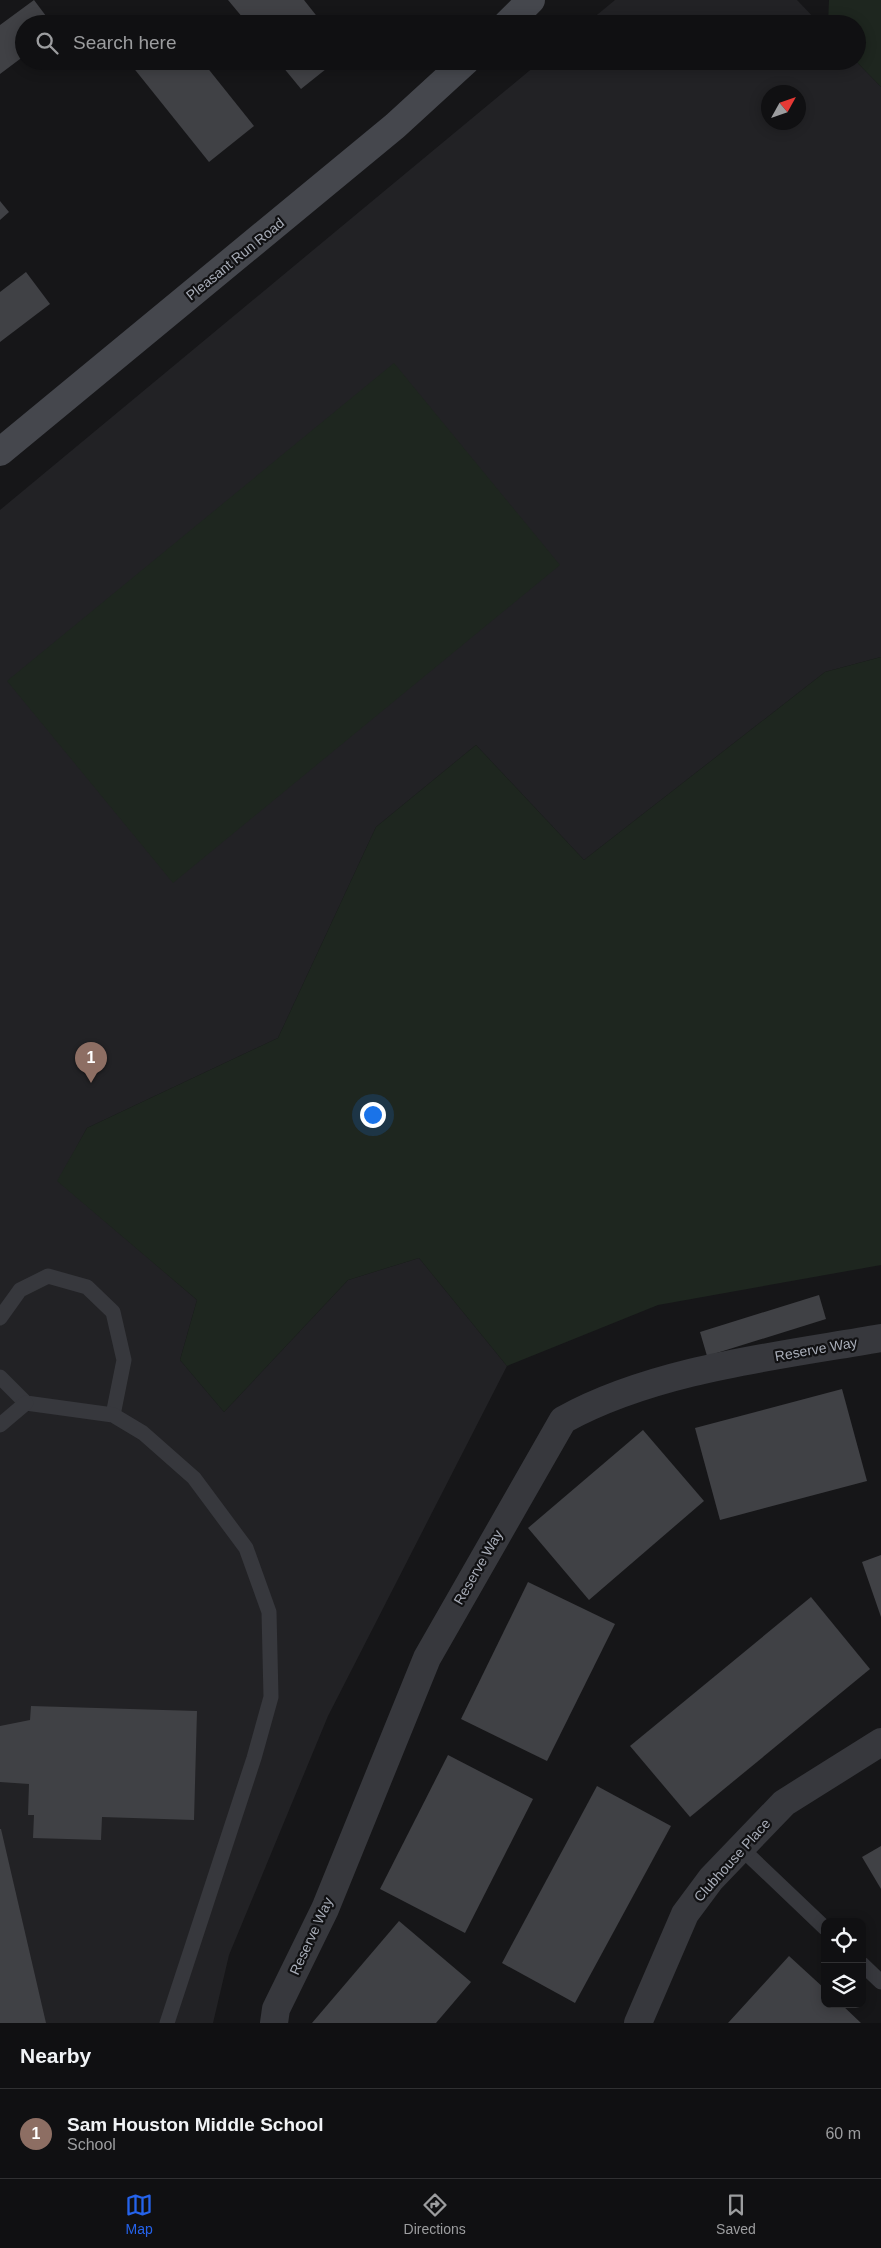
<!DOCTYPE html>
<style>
:root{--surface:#101012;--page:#19191b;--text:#f1f3f6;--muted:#9c9d9f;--line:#303032;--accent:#2563eb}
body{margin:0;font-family:Arial,sans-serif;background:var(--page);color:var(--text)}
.controls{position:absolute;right:15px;bottom:15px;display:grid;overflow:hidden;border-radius:10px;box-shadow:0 2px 12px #0003}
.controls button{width:45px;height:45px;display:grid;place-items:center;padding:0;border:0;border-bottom:1px solid var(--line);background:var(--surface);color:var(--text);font:25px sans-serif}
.compass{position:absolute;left:761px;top:85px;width:45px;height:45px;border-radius:50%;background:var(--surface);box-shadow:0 2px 12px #0003;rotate:50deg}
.you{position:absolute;left:372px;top:1114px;width:18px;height:18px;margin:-12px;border:4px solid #fff;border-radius:50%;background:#1a73e8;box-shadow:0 0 0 8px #1a73e833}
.badge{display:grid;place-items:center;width:32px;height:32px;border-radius:50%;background:var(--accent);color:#fff;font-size:16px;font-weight:700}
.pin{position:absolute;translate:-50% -41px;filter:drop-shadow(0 1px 2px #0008)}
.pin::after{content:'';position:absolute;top:26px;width:18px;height:15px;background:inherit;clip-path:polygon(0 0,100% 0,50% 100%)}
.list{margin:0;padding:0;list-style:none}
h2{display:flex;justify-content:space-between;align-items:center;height:65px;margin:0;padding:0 20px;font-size:21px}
h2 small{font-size:16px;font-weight:400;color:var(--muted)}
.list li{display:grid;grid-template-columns:32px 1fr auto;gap:15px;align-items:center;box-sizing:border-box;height:90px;padding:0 20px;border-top:1px solid var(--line)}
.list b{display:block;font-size:19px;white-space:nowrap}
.list p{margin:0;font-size:16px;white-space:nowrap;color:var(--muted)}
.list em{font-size:16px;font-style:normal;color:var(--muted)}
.icon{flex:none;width:28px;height:28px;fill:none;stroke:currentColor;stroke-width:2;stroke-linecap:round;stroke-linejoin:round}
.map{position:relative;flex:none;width:881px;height:2023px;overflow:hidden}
.search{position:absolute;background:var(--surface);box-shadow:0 2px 12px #0003;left:15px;right:15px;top:15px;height:55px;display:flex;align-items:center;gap:12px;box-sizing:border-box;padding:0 18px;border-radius:28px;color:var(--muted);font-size:19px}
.sheet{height:155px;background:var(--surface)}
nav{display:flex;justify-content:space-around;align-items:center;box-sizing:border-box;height:70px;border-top:1px solid var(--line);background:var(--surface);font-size:14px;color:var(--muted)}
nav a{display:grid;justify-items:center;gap:2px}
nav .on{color:var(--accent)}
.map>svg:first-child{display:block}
</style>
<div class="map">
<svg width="881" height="2023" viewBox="0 0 881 2023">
<rect width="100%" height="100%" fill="#161618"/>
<g fill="#222225" fill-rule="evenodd">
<path d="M615,0H797L820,24H586Z"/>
<path d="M541,61H856L881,87V657L825,672L584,860L476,745L376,827L278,1038L87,1128L58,1181L197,1300L180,1360L224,1412L348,1280L419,1258L507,1366L328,1716L229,1955L213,2023H0V510ZM768,92H798V122H768Z"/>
</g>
<g fill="#1e261f">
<path d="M829,0H881V87L856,61L857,24H828Z"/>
<path d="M394,363L560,565L173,883L7,681Z"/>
<path d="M881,657V1265L658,1305L507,1366L419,1258L348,1280L224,1412L180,1360L197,1300L57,1181L87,1128L278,1038L376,827L476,745L584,860L825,672Z"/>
</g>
<g fill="#404145">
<path d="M34,0L52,24H24V56L0,74V25Z"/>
<path d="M228,0H304L323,24H248Z"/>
<path d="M165,16L172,24H156Z"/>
<path d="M128,61H202L254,126L209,162Z"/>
<path d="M278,61H336L301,89Z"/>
<path d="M0,201L9,212L0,220Z"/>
<path d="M26,272L50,304L0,342V292Z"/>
<path d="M819,1295L826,1319L707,1356L700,1332Z"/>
<path d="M842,1389L867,1481L720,1520L695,1428Z"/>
<path d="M643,1430L704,1501L589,1600L528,1528Z"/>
<path d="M881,1555V1617L862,1562Z"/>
<path d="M528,1582L615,1624L547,1761L461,1719Z"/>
<path d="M811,1597L870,1669L690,1817L630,1746Z"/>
<path d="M31,1706L197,1711L194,1820L102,1817L101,1840L33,1838L34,1815H28L29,1784L0,1782V1726L30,1720Z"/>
<path d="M448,1755L533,1799L465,1933L380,1889Z"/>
<path d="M597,1786L671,1826L575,2003L502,1963Z"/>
<path d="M0,1829H1L46,2023H0Z"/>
<path d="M881,1846V1889L862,1857Z"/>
<path d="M399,1921L471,1982L436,2023H312Z"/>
<path d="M789,1956L825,1989V2004H841L861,2023H728Z"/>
</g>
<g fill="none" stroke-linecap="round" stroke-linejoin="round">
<g stroke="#37383d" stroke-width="15">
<path d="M0,1318L20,1290L48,1276L87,1287L113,1312L124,1360L113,1415"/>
<path d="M0,1377L26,1403L113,1415L143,1433L194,1478L246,1548L269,1612L271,1697L254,1758L167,2023"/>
<path d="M0,1425L26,1403"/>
<path d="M741,1848L825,1928"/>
<path d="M862,1964L881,1982"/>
</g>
<g stroke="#37383d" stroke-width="28">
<path d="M274,2023L276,2009L325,1909L427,1658L563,1420C655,1369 778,1356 881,1338"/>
<path d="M638,2023L685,1914L711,1879L784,1803L881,1742"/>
</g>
<g stroke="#45474d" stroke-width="28">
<path d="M507,24L531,0"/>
<path d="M0,452L395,126L466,61"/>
</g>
</g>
<g text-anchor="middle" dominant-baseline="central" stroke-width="4.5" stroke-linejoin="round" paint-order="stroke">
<g font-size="14" fill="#a8adb8" stroke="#111113">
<text transform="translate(235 259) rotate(-39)">Pleasant Run Road</text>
<text transform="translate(816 1349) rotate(-10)">Reserve Way</text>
<text transform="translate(478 1567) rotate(-60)">Reserve Way</text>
<text transform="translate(732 1860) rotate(-48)">Clubhouse Place</text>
<text transform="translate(311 1936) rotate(-65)">Reserve Way</text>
</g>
</g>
</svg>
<div class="controls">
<button><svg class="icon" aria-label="locate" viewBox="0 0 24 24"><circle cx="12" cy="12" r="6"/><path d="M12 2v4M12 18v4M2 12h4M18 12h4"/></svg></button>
<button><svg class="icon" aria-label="layers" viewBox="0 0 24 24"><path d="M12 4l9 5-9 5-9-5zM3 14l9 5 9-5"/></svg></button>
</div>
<svg class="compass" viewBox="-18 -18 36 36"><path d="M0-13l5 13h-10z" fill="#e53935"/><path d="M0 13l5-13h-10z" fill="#9c9d9f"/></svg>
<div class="you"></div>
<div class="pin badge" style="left:91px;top:1083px;background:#8d6e63">1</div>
<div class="search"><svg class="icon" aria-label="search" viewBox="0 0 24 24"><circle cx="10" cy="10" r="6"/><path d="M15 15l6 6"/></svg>Search here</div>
</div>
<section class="sheet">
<h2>Nearby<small></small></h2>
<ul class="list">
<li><span class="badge" style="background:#8d6e63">1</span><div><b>Sam Houston Middle School</b><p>School</p></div><em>60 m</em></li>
</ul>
</section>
<nav>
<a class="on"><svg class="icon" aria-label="map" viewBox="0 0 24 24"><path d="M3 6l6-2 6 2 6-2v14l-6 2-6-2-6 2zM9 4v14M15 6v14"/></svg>Map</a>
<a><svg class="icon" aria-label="directions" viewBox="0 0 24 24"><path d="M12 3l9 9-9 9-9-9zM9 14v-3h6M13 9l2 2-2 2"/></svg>Directions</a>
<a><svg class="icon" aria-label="saved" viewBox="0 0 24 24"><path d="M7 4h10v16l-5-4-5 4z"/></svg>Saved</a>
</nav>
